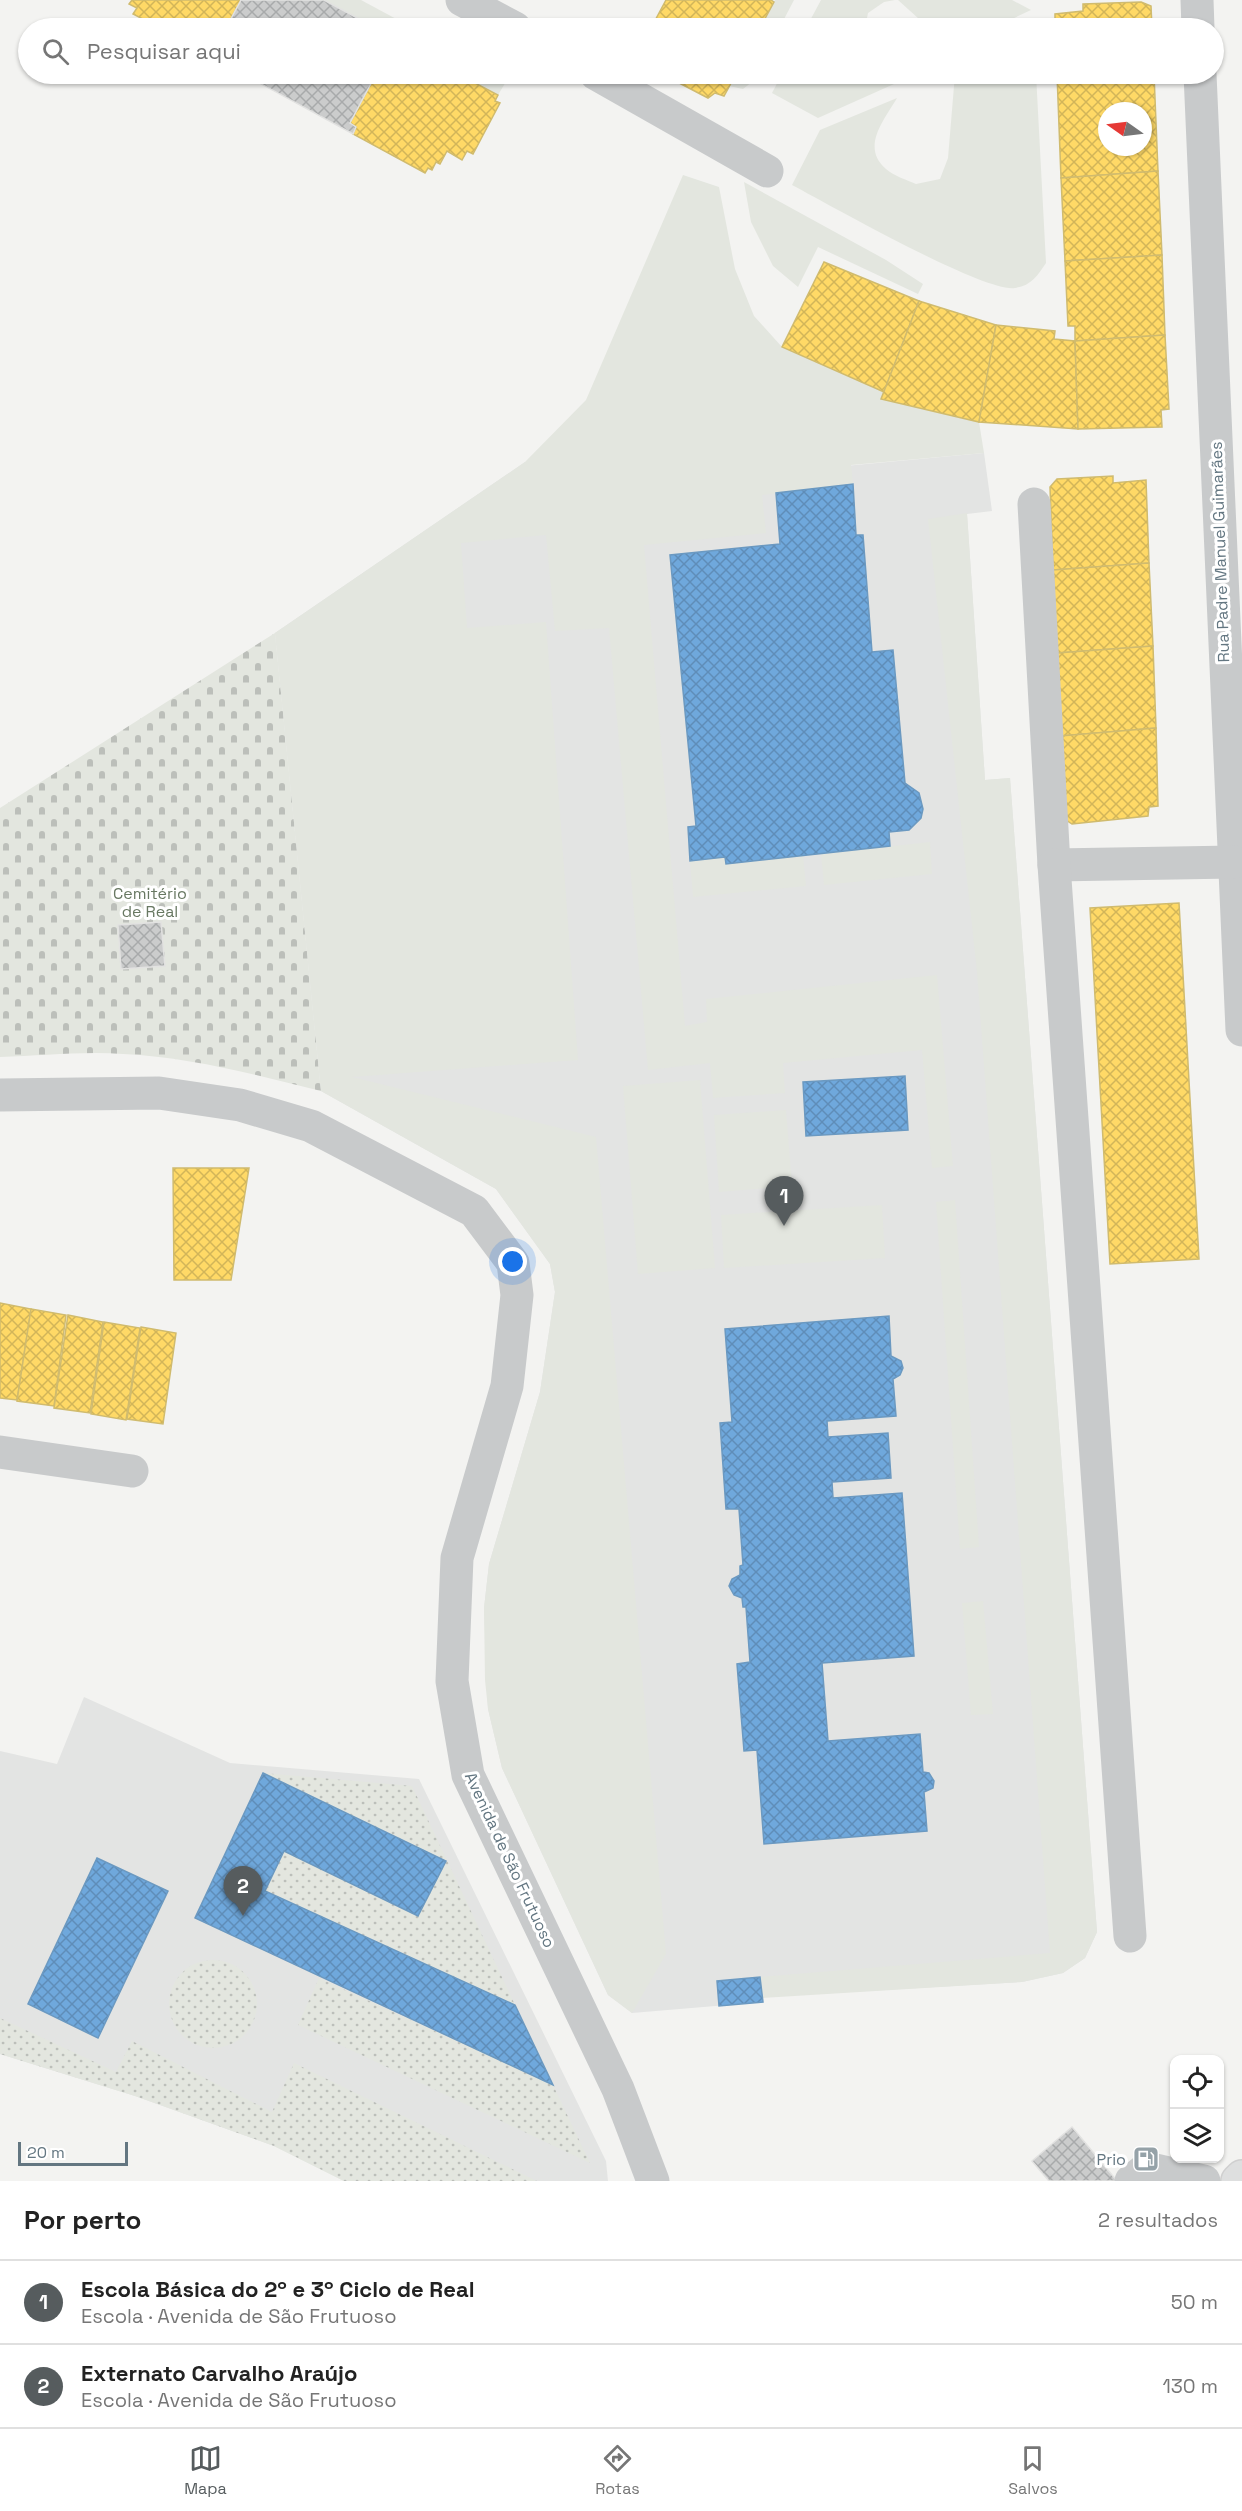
<!DOCTYPE html>
<html lang="pt">
<meta charset="utf-8">
<style>
:root{--surface:#fff;--page:#f6f6f6;--text:#222;--muted:#767676;--line:#e0e0e0;--accent:#565c5e}
body{margin:0;font-family:"Space Grotesk",sans-serif;background:var(--page);color:var(--text)}
.controls{position:absolute;right:18px;bottom:18px;display:grid;overflow:hidden;border-radius:12px;box-shadow:0 2px 4px #0004}
.controls button{width:54px;height:54px;display:grid;place-items:center;padding:0;border:0;border-bottom:2px solid var(--line);background:var(--surface);color:var(--text);font:30px sans-serif}
.compass{position:absolute;left:1098px;top:102px;width:54px;height:54px;border-radius:50%;background:var(--surface);box-shadow:0 2px 4px #0004;rotate:284deg}
.scale{position:absolute;left:18px;bottom:15px;width:110px;box-sizing:border-box;padding-left:6px;border:3px solid #637681;border-top:0;font-size:16px;line-height:21px;white-space:nowrap;color:#637681;-webkit-text-stroke:4px #fff;paint-order:stroke}
.you{position:absolute;left:513px;top:1262px;width:21px;height:21px;margin:-15px;border:4px solid #fff;border-radius:50%;background:#1a73e8;box-shadow:0 0 0 9px #1a73e833}
.badge{display:grid;place-items:center;width:39px;height:39px;border-radius:50%;background:var(--accent);color:#fff;font-size:20px;font-weight:700}
.pin{position:absolute;translate:-50% -50px;filter:drop-shadow(0 2px 3px #0008)}
.pin::after{content:'';position:absolute;top:32px;width:21px;height:18px;background:inherit;clip-path:polygon(0 0,100% 0,50% 100%)}
.list{margin:0;padding:0;list-style:none}
h2{display:flex;justify-content:space-between;align-items:center;height:78px;margin:0;padding:0 24px;font-size:26px}
h2 small{font-size:20px;font-weight:400;color:var(--muted)}
.list li{display:grid;grid-template-columns:39px 1fr auto;gap:18px;align-items:center;box-sizing:border-box;height:84px;padding:0 24px;border-top:2px solid var(--line)}
.list b{display:block;font-size:22px;white-space:nowrap}
.list p{margin:0;font-size:20px;white-space:nowrap;color:var(--muted)}
.list em{font-size:20px;font-style:normal;color:var(--muted)}
.icon{flex:none;width:33px;height:33px;fill:none;stroke:currentColor;stroke-width:2;stroke-linecap:round;stroke-linejoin:round}
.map{position:relative;flex:none;width:1242px;height:2181px;overflow:hidden}
.search{position:absolute;background:var(--surface);box-shadow:0 2px 4px #0004;left:18px;right:18px;top:18px;height:66px;display:flex;align-items:center;gap:15px;box-sizing:border-box;padding:0 21px;border-radius:33px;color:var(--muted);font-size:22px}
.sheet{height:246px;background:var(--surface)}
nav{display:flex;justify-content:space-around;align-items:center;box-sizing:border-box;height:84px;border-top:2px solid var(--line);background:var(--surface);font-size:16px;color:var(--muted)}
nav a{display:grid;justify-items:center;gap:3px}
nav .on{color:var(--accent)}
.map>svg:first-child{display:block}
</style>
<div class="map">
<svg width="1242" height="2181" viewBox="0 0 1242 2181">
<defs>
<pattern id="grass-dots" width="8" height="8" patternUnits="userSpaceOnUse" patternTransform="scale(1.5)"><rect width="8" height="8" fill="#e3e6df"/><path d="M2 2h.1M6 6h.1" fill="none" stroke="#bcbfba" stroke-width="1.8" stroke-linecap="round"/></pattern>
<pattern id="cemetery-stones" width="16" height="16" patternUnits="userSpaceOnUse" patternTransform="scale(1.5)"><rect width="16" height="16" fill="#e3e6df"/><path d="M2 7V4a2 2 0 0 1 4 0v3zM10 15v-3a2 2 0 0 1 4 0v3z" fill="#bcbfba"/></pattern>
<pattern id="homes-cross-hatch" width="8" height="8" patternUnits="userSpaceOnUse" patternTransform="scale(1.5)"><rect width="8" height="8" fill="#ffd966"/><path d="M0 0l8 8M0 8l8-8" fill="none" stroke="#d2b559"/></pattern>
<pattern id="schools-cross-hatch" width="8" height="8" patternUnits="userSpaceOnUse" patternTransform="scale(1.5)"><rect width="8" height="8" fill="#6fa8dc"/><path d="M0 0l8 8M0 8l8-8" fill="none" stroke="#5f8db8"/></pattern>
<pattern id="building-cross-hatch" width="8" height="8" patternUnits="userSpaceOnUse" patternTransform="scale(1.5)"><rect width="8" height="8" fill="#cbcccc"/><path d="M0 0l8 8M0 8l8-8" fill="none" stroke="#a8aaab"/></pattern>
</defs>
<rect width="100%" height="100%" fill="#f3f3f1"/>
<g fill="#e3e4e3">
<path d="M984,453L992,511L967,514L985,780L1010,778L1097,1932L1085,1958L1063,1973L1022,1982L763,1997V2002L632,2013L608,1995L502,1768L488,1709L484,1608L489,1564L540,1392L555,1292L550,1264L496,1189L321,1091L275,633L525,462L727,477Z"/>
<path d="M84,1697L230,1763L419,1779L606,2161L608,2181H344L274,2146L135,2096L0,2054V1751L57,1764Z"/>
</g>
<g fill="url(#grass-dots)">
<path d="M263,1773L412,1786L515,2005L265,1891L284,1851L418,1916L446,1861Z"/>
<circle cx="213" cy="2004" r="44"/>
<path d="M319,1978L553,2085L590,2163L298,2025Z"/>
<path d="M0,2018L116,2072L132,2041L272,2112L294,2063L537,2181H344L274,2146L135,2096L0,2054Z"/>
</g>
<path fill="url(#cemetery-stones)" d="M275,633L321,1091C256,1075 190,1057 123,1054C83,1051 41,1056 0,1057V808Z"/>
<g fill="#e3e6df">
<path d="M324,0H361L413,28H376Z"/>
<path d="M775,0H794L782,23L776,26L764,22Z"/>
<path d="M821,0H895L884,2L868,13L865,28H806Z"/>
<path d="M898,0H1012L1031,10L993,28H929Z"/>
<path d="M458,74H494L507,80L498,95Z"/>
<path d="M736,74H756L752,82L743,89L729,86Z"/>
<path d="M782,74H897L903,80L818,118L772,93Z"/>
<path d="M955,74H1036L1046,263C1038,275 1031,286 1015,288C984,293 828,204 792,185L820,130L897,98C885,119 860,147 886,169C894,176 907,180 916,184L940,179L948,158Z"/>
<path d="M683,175L719,187L735,269L754,316L782,347L884,392L882,399L979,422L984,453L851,465L853,484L762,495L766,533L644,545L685,1026L707,1022L706,999L937,975L953,1166L932,1168L922,1050L783,1063L785,1093L713,1098L710,1063L648,1070L609,628L555,631L546,535L461,543L467,628L546,622L578,1060L352,1077L596,1137L666,1954L632,2013L608,1995L502,1768L488,1709L485,1680L484,1608L489,1564L540,1392L555,1292L550,1264L496,1189L321,1091L275,633L525,462L586,400Z"/>
<path d="M744,182L886,260L923,284L918,294L818,247L798,287L773,266L751,222Z"/>
<path d="M967,513L985,780L1010,778L1097,1932L1085,1958L1063,1973L1022,1982L762,1998L760,1977L1050,1953L977,972L928,519Z"/>
<path d="M930,842L932,874L824,885L821,854Z"/>
<path d="M803,856L806,886L693,897L690,861L725,857L726,864Z"/>
<path d="M700,1080L715,1268L638,1274L623,1086Z"/>
<path d="M786,1110L792,1186L719,1192L714,1115Z"/>
<path d="M955,1200L979,1547L960,1549L936,1202Z"/>
<path d="M882,1205L885,1258L724,1268L721,1215Z"/>
<path d="M983,1601L993,1714L971,1715L962,1603Z"/>
</g>
<g fill="url(#homes-cross-hatch)" stroke="#d0bb6e" stroke-width="1.5" fill-rule="evenodd">
<path d="M132,0H241L226,28H160L133,14L137,8L129,4Z"/>
<path d="M666,0H771L774,2L760,28H651Z"/>
<path d="M1141,2L1151,6L1152,28H1055V14L1083,11V4Z"/>
<path d="M376,74H458L498,95L495,101L500,103L473,154L467,151L462,160L447,151L440,164L436,162L432,170L428,168L425,173L353,134L356,127L350,123Z"/>
<path d="M662,74H736L724,96L715,93L708,98Z"/>
<path d="M1057,74H1154L1158,171L1061,178ZM1107,111H1143V147H1107Z"/>
<path d="M1158,171L1162,255L1065,261L1061,178Z"/>
<path d="M1162,255L1165,335L1075,341V326H1068L1065,261Z"/>
<path d="M824,262L919,301L884,392L782,347Z"/>
<path d="M919,301L996,325L979,422L881,399Z"/>
<path d="M996,325L1055,331L1054,339L1075,341L1078,429L979,422Z"/>
<path d="M1165,335L1169,409L1161,410L1162,427L1078,429L1075,341Z"/>
<path d="M1113,476V483L1146,480L1149,563L1053,570L1050,487L1057,479Z"/>
<path d="M1149,563L1153,646L1057,653L1053,570Z"/>
<path d="M1153,646L1156,728L1060,736L1057,653Z"/>
<path d="M1156,728L1158,806L1149,807L1148,816L1072,824L1063,818L1060,736Z"/>
<path d="M1179,903L1199,1259L1110,1264L1090,908Z"/>
<path d="M173,1168H249L231,1280H174Z"/>
<path d="M0,1303L31,1309L17,1400L0,1398Z"/>
<path d="M31,1309L66,1315L54,1406L17,1401Z"/>
<path d="M68,1315L103,1322L90,1413L54,1408Z"/>
<path d="M104,1322L140,1328L126,1420L91,1414Z"/>
<path d="M141,1327L176,1333L163,1424L127,1419Z"/>
</g>
<g fill="url(#schools-cross-hatch)" stroke="#6b99c1" stroke-width="1.5">
<path d="M853,484L856,535H863L872,652L893,650L905,783L919,793L923,809L921,818L909,830L889,832L890,846L726,864L725,857L690,861L688,827L696,826L670,555L780,544L776,493Z"/>
<path d="M905,1076L908,1130L806,1136L803,1082Z"/>
<path d="M889,1316L891,1356L901,1361L903,1368L900,1375L893,1379L896,1416L827,1421L828,1437L888,1433L891,1478L832,1482L833,1498L902,1493L914,1656L822,1663L828,1741L920,1734L923,1772L929,1773L934,1781L933,1788L924,1792L927,1831L764,1844L757,1750L744,1751L737,1664L750,1662L746,1607H743L742,1598L734,1595L729,1586L732,1579L740,1575V1566L743,1565L739,1509H726L720,1423L732,1422L725,1329Z"/>
<path d="M263,1773L446,1861L418,1916L284,1851L265,1891L515,2005L553,2085L195,1918Z"/>
<path d="M97,1858L168,1891L98,2038L28,2004Z"/>
<path d="M760,1977L763,2002L719,2006L717,1981Z"/>
</g>
<g fill="url(#building-cross-hatch)" stroke="#e2e2e1" stroke-width="1.5">
<path d="M241,0H324L376,28H226Z"/>
<path d="M243,74H376L350,123L356,127L353,134Z"/>
<path d="M161,922L165,966L121,969L118,925Z"/>
<path d="M1072,2127L1117,2181H1049L1032,2161Z"/>
</g>
<g fill="none" stroke-linecap="round" stroke-linejoin="round">
<defs>
<path id="major" d="M1238,2181L1242,2177"/>
</defs>
<use href="#major" stroke="#cfcfcf" stroke-width="36"/>
<g stroke="#c8cacb" stroke-width="33">
<path d="M462,0L515,28"/>
<path d="M1197,0L1198,28"/>
<path d="M596,74L767,171"/>
<path d="M1200,74L1242,1030"/>
<path d="M1034,504L1054,865L1234,862"/>
<path d="M1054,865L1130,1936"/>
<path d="M0,1095L159,1093L240,1105L311,1126L474,1211L513,1263L517,1295L507,1386L457,1558L452,1681L468,1775L618,2089L653,2181"/>
<path d="M0,1452L132,1471"/>
<path d="M1131,2181L1147,2168L1204,2181"/>
</g>
<use href="#major" stroke="#dedfdf" stroke-width="33"/>
</g>
<defs>
<symbol id="fuel-square" viewBox="-11 -11 22 22"><rect x="-9" y="-9" width="18" height="18" rx="4" fill="#95a2a8" stroke="#fff"/><path d="M-5.5-6h7V0h2V4h1.3V-2.5L3-4.5l.8-.8L6-3V5H2.5V1h-1V6h-7ZM-4.2-4.7v3.2H.2V-4.7Z" fill="#fff"/></symbol>
</defs>
<g fill-rule="evenodd">
<use href="#fuel-square" x="1131" y="2144" width="30" height="30"/>
</g>
<g text-anchor="middle" dominant-baseline="central" stroke-width="6" stroke-linejoin="round" paint-order="stroke">
<g font-size="16" fill="#637681" stroke="#fff">
<text transform="translate(1220 552) rotate(-92)">Rua Padre Manuel Guimarães</text>
<text transform="translate(510 1860) rotate(65)">Avenida de São Frutuoso</text>
</g>
<g font-size="16" fill="#687862" stroke="#fff">
<text x="150" y="893">Cemitério<tspan x="150" dy="18">de Real</tspan></text>
</g>
<g font-size="16" fill="#637681" stroke="#fff" text-anchor="end">
<text x="1126" y="2159">Prio</text>
</g>
</g>
</svg>
<div class="controls">
<button><svg class="icon" aria-label="locate" viewBox="0 0 24 24"><circle cx="12" cy="12" r="6"/><path d="M12 2v4M12 18v4M2 12h4M18 12h4"/></svg></button>
<button><svg class="icon" aria-label="layers" viewBox="0 0 24 24"><path d="M12 4l9 5-9 5-9-5zM3 14l9 5 9-5"/></svg></button>
</div>
<svg class="compass" viewBox="-18 -18 36 36"><path d="M0-13l5 13h-10z" fill="#e53935"/><path d="M0 13l5-13h-10z" fill="#767676"/></svg>
<div class="scale">20 m</div>
<div class="you"></div>
<div class="pin badge" style="left:784px;top:1226px">1</div>
<div class="pin badge" style="left:243px;top:1916px">2</div>
<div class="search"><svg class="icon" aria-label="search" viewBox="0 0 24 24"><circle cx="10" cy="10" r="6"/><path d="M15 15l6 6"/></svg>Pesquisar aqui</div>
</div>
<section class="sheet">
<h2>Por perto<small>2 resultados</small></h2>
<ul class="list">
<li><span class="badge">1</span><div><b>Escola Básica do 2º e 3º Ciclo de Real</b><p>Escola · Avenida de São Frutuoso</p></div><em>50 m</em></li>
<li><span class="badge">2</span><div><b>Externato Carvalho Araújo</b><p>Escola · Avenida de São Frutuoso</p></div><em>130 m</em></li>
</ul>
</section>
<nav>
<a class="on"><svg class="icon" aria-label="map" viewBox="0 0 24 24"><path d="M3 6l6-2 6 2 6-2v14l-6 2-6-2-6 2zM9 4v14M15 6v14"/></svg>Mapa</a>
<a><svg class="icon" aria-label="directions" viewBox="0 0 24 24"><path d="M12 3l9 9-9 9-9-9zM9 14v-3h6M13 9l2 2-2 2"/></svg>Rotas</a>
<a><svg class="icon" aria-label="saved" viewBox="0 0 24 24"><path d="M7 4h10v16l-5-4-5 4z"/></svg>Salvos</a>
</nav>
